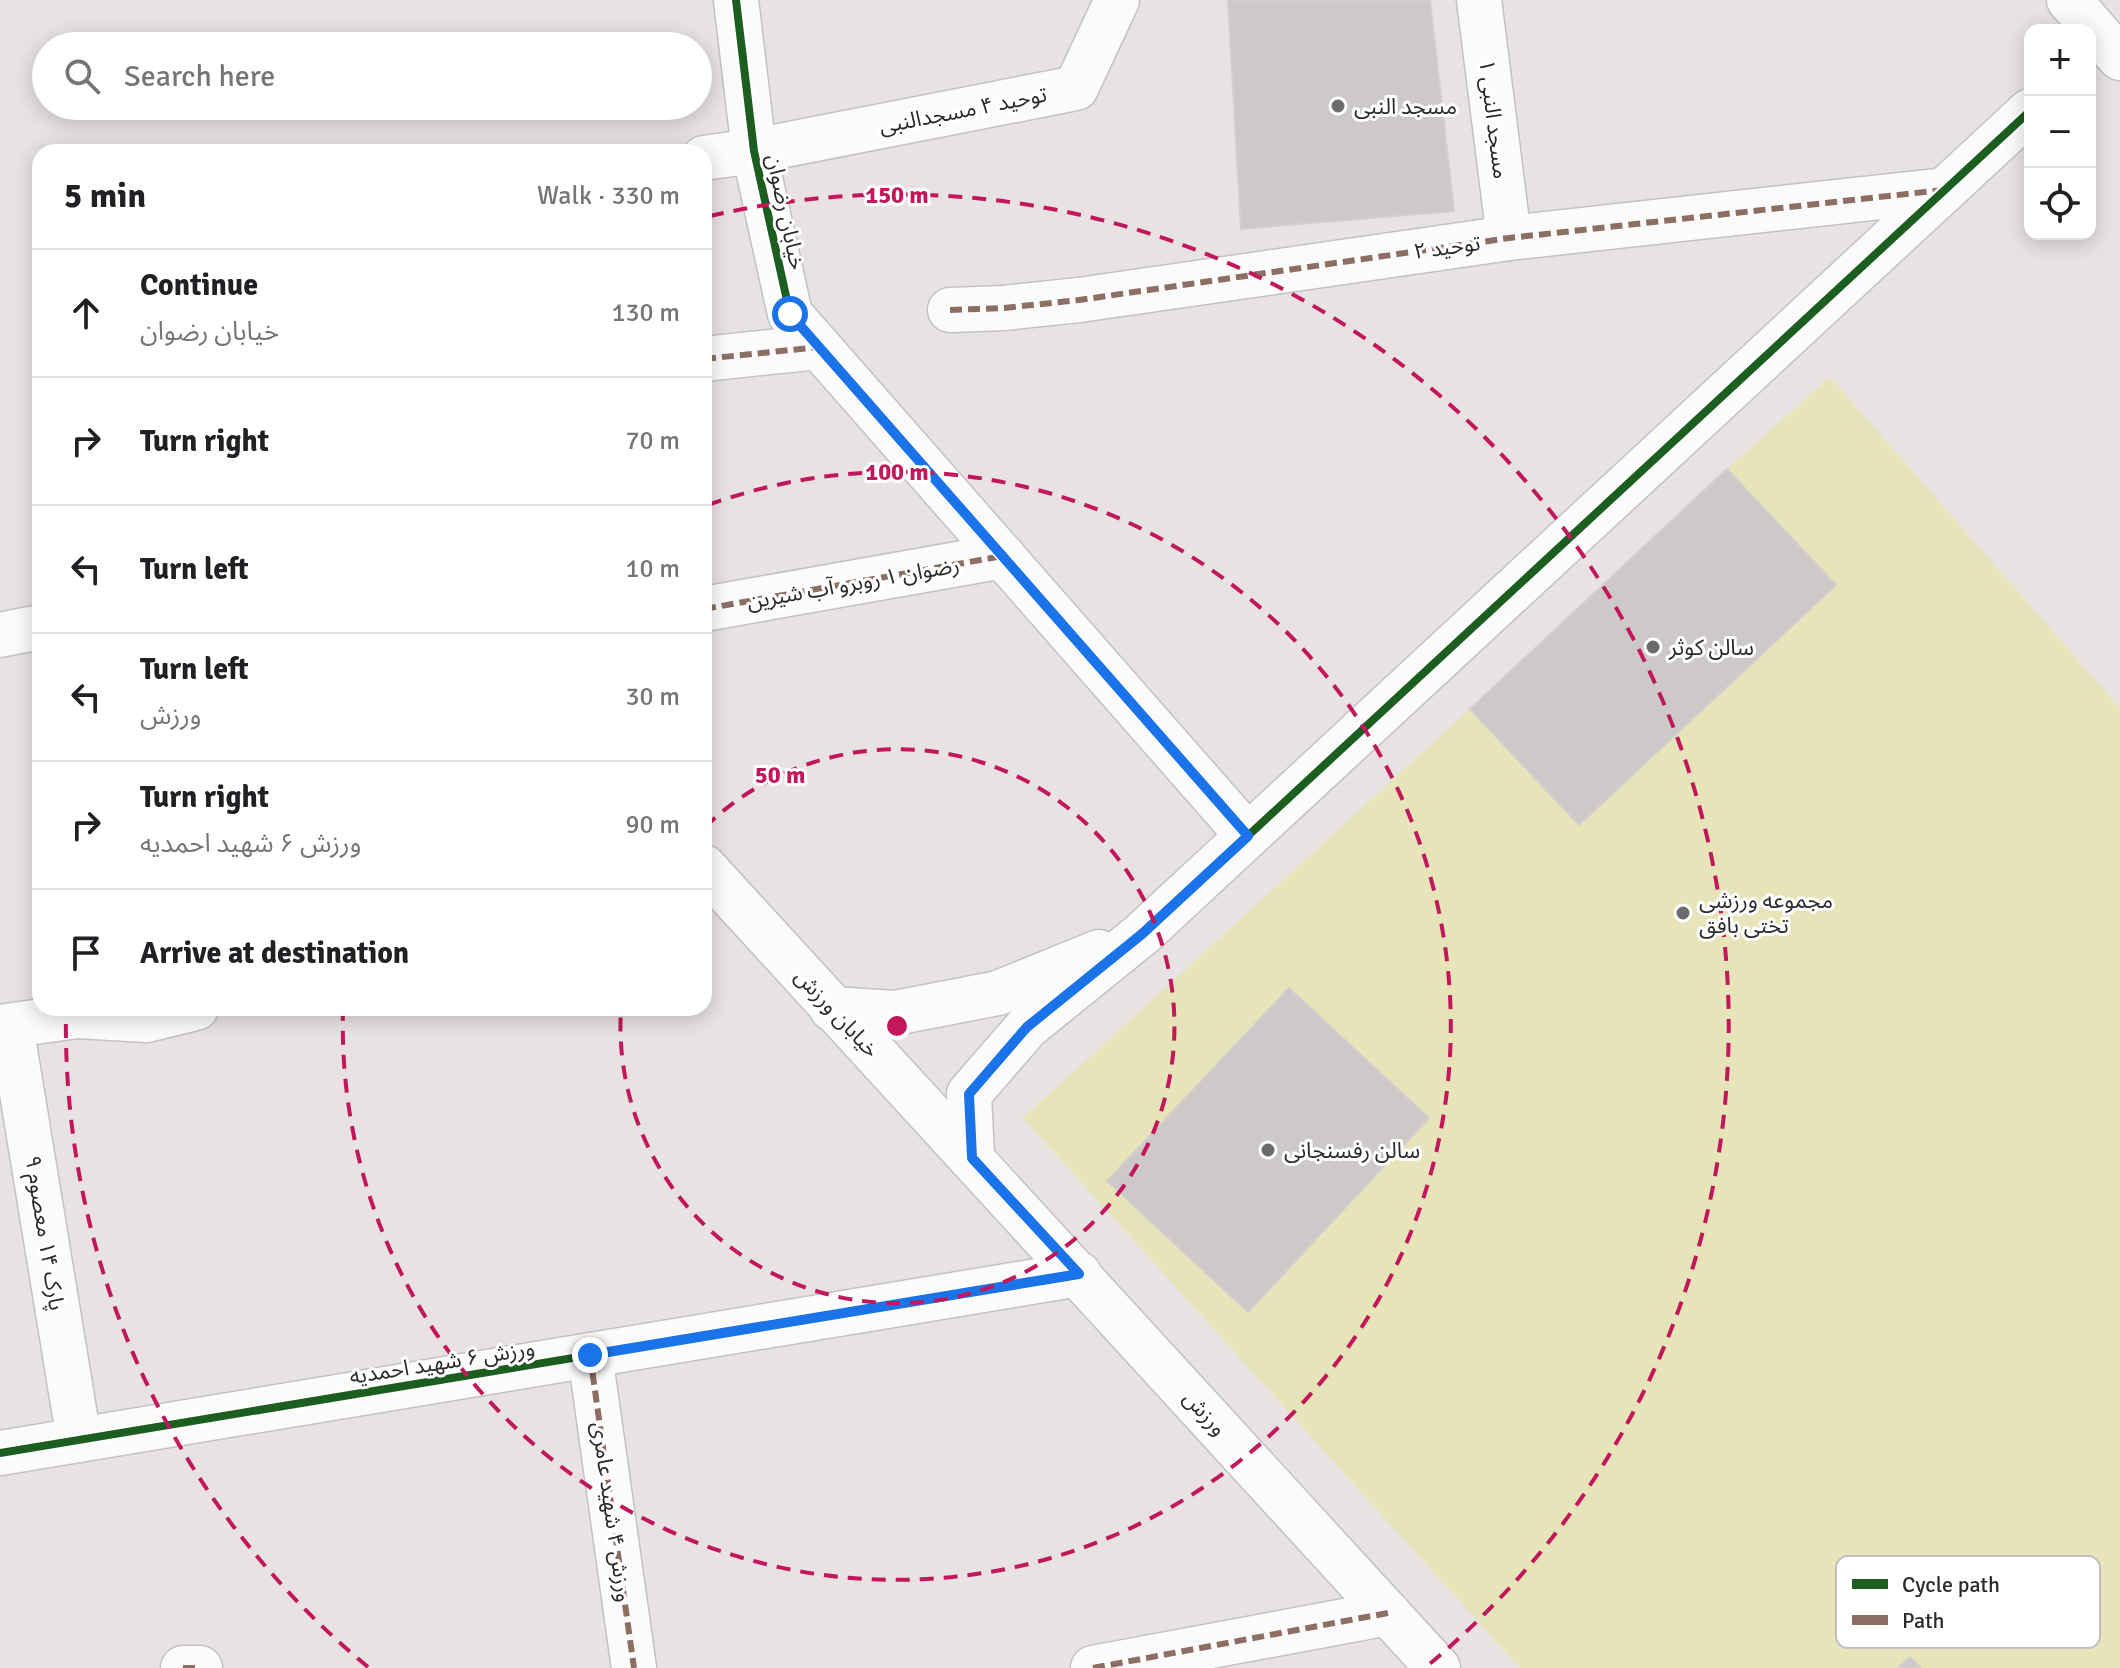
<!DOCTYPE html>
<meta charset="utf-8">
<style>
:root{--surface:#fff;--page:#f2f2f2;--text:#202124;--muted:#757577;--line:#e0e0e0}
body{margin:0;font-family:Signika,"Noto Sans Arabic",sans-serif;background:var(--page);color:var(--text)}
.controls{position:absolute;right:24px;top:24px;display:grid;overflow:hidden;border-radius:16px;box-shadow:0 4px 20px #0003}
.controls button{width:72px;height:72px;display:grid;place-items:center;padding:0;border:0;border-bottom:2px solid var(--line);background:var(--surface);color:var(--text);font:40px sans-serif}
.stop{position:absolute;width:24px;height:24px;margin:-18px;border:6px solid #1a73e8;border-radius:50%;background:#fff}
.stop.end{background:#1a73e8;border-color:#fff;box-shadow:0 2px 8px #0008}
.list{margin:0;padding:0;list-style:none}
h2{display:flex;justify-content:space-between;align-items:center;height:104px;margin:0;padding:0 32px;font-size:34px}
h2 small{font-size:26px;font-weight:400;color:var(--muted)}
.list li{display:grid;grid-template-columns:52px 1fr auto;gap:24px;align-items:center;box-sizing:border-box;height:128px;padding:0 32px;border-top:2px solid var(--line)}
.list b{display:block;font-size:30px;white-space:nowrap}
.list p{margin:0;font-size:26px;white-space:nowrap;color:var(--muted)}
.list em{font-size:26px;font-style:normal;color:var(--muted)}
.icon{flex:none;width:44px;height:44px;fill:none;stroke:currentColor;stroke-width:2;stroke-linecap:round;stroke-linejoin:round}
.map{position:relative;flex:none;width:2120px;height:1668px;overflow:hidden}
.search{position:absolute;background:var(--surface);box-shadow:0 4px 20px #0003;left:32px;top:32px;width:680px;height:88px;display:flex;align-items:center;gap:20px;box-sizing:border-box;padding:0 28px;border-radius:44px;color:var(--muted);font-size:30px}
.panel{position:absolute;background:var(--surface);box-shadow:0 4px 20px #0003;left:32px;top:144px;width:680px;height:872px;border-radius:24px}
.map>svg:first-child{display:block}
</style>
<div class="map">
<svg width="2120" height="1668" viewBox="0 0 2120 1668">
<rect width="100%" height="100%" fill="#e8e2e2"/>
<path fill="#e7e4ba" d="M1830,377L2120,708V1668H1520L1023,1118L1470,709L1727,469Z"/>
<g fill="#cdc9c9" stroke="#d4cece" stroke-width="2">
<path d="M1228,0H1430L1454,211L1241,229Z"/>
<path d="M1727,469L1836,585L1579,825L1470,709Z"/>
<path d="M1289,988L1429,1118L1248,1312L1107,1181Z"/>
<path d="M1910,1657L1921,1668H1898Z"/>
</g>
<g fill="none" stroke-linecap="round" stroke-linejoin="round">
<defs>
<g id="minor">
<path d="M736,0L754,151L790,314L1248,836"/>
<path d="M1479,0L1509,238"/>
<path d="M2069,0L2120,58"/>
<path d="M704,158L754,151L1076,88L1117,0"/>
<path d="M950,310L1004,308L1079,300L1509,238L1945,190"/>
<path d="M704,359L819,347"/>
<path d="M704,609L1003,556"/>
<path d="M0,635L40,627"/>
<path d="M704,867L1438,1668"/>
<path d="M832,1009L895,1013L998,993L1099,952"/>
<path d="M11,1026L79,1440"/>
<path d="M0,1027L77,1016L147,1020L196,1008"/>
<path d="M972,1158L969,1094L1027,1027L1142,934L2030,111"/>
<path d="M590,1355L634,1668"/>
<path d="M0,1453L1079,1274"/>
<path d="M183,1668H200"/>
<path d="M1093,1668L1388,1613"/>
</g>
</defs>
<use href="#minor" stroke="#c2c2c3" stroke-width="47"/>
<use href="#minor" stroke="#fcfbfb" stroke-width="44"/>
<g stroke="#8d6e63" stroke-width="6" stroke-dasharray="12 6" stroke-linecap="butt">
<path d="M950,310L1004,308L1079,300L1509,238L1943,190"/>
<path d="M704,359L819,347"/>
<path d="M704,609L1003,556"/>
<path d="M590,1355L634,1668"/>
<path d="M183,1668H200"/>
<path d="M1093,1668L1388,1613"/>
</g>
<defs>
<g id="cycleway">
<path d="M736,0L754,151L790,314L1248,836"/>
<path d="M972,1158L969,1094L1027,1027L1142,934L2030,111"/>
<path d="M0,1453L1079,1274"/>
</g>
</defs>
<use href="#cycleway" stroke="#fff" stroke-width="13"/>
<use href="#cycleway" stroke="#1b5e20" stroke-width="8"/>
</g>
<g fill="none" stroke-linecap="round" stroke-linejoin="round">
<path stroke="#1a73e8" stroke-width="10" d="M590,1355L1079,1274L972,1158L969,1094L1027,1027L1142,934L1248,836L790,314"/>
</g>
<g fill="none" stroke="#c2185b" stroke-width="4" stroke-dasharray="14 10">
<path d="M705 827A277 277 0 1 1 621 1009"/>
<path d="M708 505A554 554 0 1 1 343 1011"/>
<path d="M368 1667A831 831 0 0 1 66 1011M710 216A831 831 0 0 1 1426 1667"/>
</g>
<g fill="#6d6b6b" stroke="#fff" stroke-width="3">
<circle cx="1338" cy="106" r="8"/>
<circle cx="1653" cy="647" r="8"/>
<circle cx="1683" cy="913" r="8"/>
<circle cx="1268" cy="1150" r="8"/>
</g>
<g text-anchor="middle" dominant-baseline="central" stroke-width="6" stroke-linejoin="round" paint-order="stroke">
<g font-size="22" fill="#2b2b2b" stroke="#fff" text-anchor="start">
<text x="1354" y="106">مسجد النبی</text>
<text x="1669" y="647">سالن کوثر</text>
<text x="1699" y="900">مجموعه ورزشی<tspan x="1699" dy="25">تختی بافق</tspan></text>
<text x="1284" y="1150">سالن رفسنجانی</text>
</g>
<g font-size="22" fill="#2b2b2b" stroke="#fff">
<text transform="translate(963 110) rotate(-11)">توحید ۴ مسجدالنبی</text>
<text transform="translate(1494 119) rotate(83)">مسجد النبی ۱</text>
<text transform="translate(786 212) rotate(78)">خیابان رضوان</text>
<text transform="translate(1447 247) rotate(-8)">توحید ۲</text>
<text transform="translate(853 583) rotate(-10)">رضوان ۱ روبرو آب شیرین</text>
<text transform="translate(837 1013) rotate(47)">خیابان ورزش</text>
<text transform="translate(45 1233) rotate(81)">پارک ۱۴ معصوم ۹</text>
<text transform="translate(442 1362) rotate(-9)">ورزش ۶ شهید احمدیه</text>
<text transform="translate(1205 1413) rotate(48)">ورزش</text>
<text transform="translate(612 1512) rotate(82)">ورزش ۴ شهید عامری</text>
</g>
</g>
<rect x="1836" y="1556" width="264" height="92" rx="12" fill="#fff" stroke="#bfbfbf" stroke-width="2"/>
<rect x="1852" y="1579" width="36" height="10" fill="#1b5e20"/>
<rect x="1852" y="1615" width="36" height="10" fill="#8d6e63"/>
<g font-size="22" fill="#2b2b2b">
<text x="1902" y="1592">Cycle path</text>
<text x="1902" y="1628">Path</text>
</g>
<circle cx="897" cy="1026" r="12" fill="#c2185b" stroke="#fff" stroke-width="4"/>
<g font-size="24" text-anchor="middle" font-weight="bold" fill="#c2185b" stroke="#fff" stroke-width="6" stroke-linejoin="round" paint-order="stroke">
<text x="897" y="203">150 m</text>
<text x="897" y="480">100 m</text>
<text x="780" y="783">50 m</text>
</g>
</svg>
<div class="controls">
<button>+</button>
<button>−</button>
<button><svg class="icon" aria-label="locate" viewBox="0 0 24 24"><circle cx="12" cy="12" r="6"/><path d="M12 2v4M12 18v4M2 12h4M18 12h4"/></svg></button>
</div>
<div class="stop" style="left:790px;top:314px"></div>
<div class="stop end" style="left:590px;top:1355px"></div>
<div class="search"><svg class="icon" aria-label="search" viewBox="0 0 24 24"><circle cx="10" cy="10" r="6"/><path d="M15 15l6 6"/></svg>Search here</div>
<section class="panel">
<h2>5 min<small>Walk · 330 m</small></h2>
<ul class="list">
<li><svg class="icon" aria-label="ahead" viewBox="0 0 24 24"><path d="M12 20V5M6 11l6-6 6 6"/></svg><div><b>Continue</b><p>خیابان رضوان</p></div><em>130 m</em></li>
<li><svg class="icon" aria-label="right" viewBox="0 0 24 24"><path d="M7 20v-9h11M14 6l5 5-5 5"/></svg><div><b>Turn right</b></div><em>70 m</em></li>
<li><svg class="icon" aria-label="left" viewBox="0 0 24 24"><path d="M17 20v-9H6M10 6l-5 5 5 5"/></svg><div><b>Turn left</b></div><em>10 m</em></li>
<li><svg class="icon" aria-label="left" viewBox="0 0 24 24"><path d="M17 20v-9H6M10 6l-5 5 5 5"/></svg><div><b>Turn left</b><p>ورزش</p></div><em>30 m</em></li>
<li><svg class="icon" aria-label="right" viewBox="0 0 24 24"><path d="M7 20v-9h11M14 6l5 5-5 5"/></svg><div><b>Turn right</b><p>ورزش ۶ شهید احمدیه</p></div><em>90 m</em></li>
<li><svg class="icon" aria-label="arrive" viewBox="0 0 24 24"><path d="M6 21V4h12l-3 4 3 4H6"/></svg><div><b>Arrive at destination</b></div></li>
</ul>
</section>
</div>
